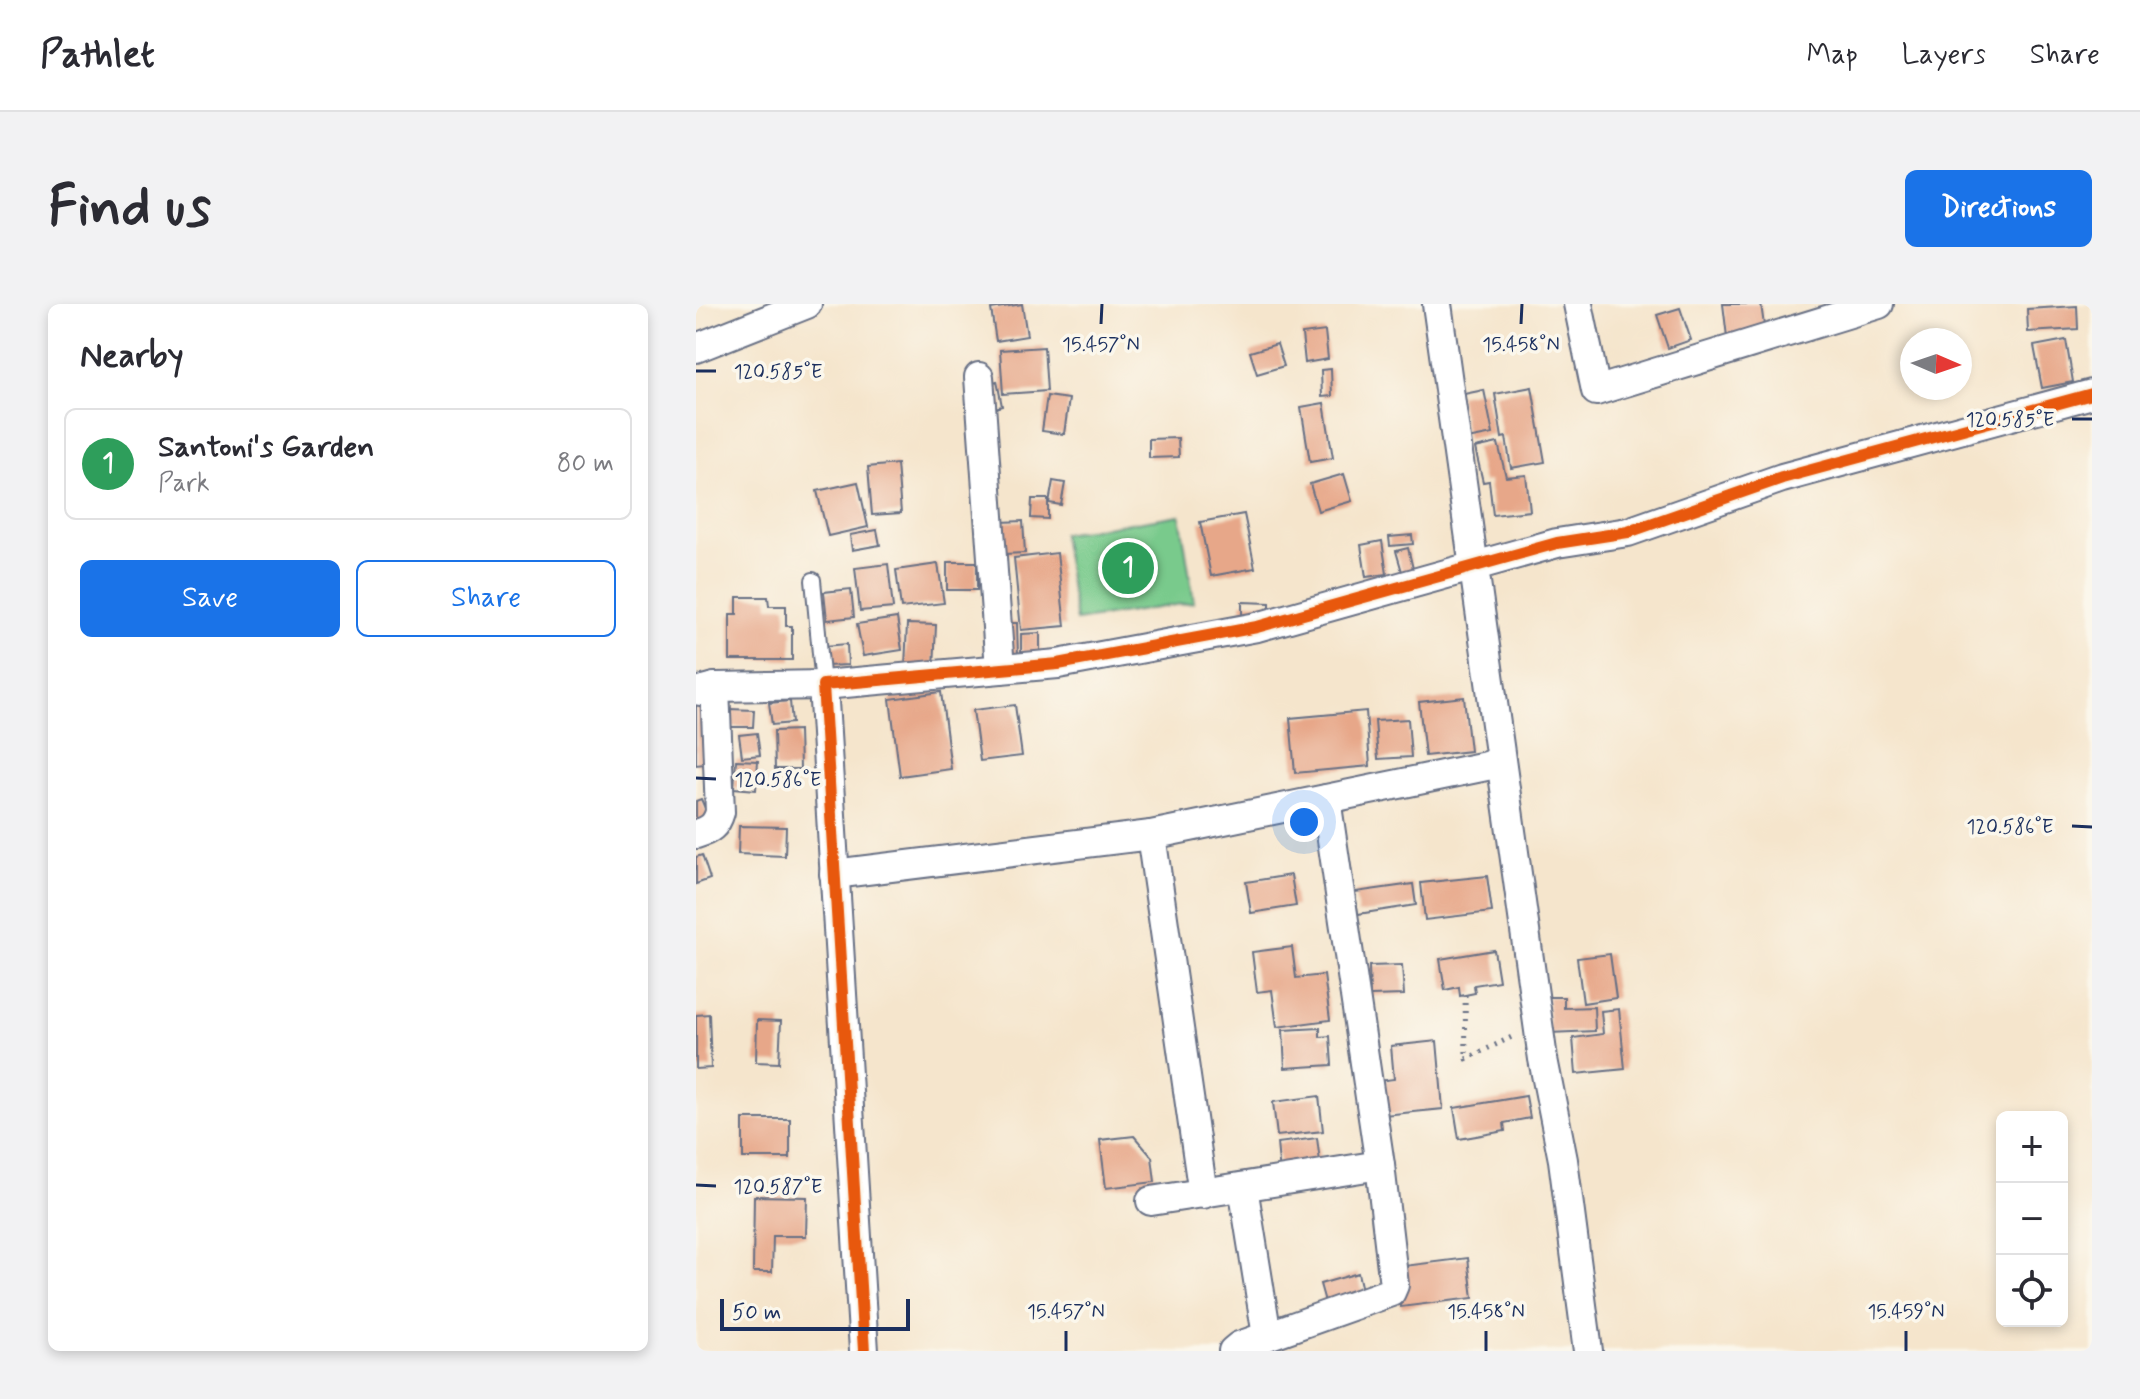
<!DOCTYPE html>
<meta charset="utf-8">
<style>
:root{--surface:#fff;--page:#f2f2f3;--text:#2b2b33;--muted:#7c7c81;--line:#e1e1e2;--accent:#1a73e8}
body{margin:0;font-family:Mynerve,sans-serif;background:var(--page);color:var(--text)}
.controls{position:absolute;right:24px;bottom:24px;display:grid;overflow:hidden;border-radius:12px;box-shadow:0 4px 12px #0003}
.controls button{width:72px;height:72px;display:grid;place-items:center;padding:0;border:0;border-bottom:2px solid var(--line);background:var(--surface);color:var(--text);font:40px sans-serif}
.compass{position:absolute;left:1204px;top:24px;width:72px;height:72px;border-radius:50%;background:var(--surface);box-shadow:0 4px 12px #0003;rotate:92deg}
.scale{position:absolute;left:24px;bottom:20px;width:190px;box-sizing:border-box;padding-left:8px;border:4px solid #1b2f5e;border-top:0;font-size:22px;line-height:28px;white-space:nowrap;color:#1b2f5e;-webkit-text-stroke:6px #fbf7ec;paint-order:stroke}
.you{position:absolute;left:608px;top:518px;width:28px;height:28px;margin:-20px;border:6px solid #fff;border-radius:50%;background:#1a73e8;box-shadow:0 0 0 12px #1a73e833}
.badge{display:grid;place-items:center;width:52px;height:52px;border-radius:50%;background:var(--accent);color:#fff;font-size:26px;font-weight:700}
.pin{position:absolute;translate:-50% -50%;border:4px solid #fff;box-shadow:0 2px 8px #0006}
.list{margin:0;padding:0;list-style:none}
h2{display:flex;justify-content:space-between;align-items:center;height:104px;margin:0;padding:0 32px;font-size:34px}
h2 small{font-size:26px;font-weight:400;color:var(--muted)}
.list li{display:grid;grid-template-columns:52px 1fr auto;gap:24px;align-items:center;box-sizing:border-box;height:112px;margin:0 16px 16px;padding:0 16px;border:2px solid var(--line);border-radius:12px}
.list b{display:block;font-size:30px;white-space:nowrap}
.list p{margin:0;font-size:26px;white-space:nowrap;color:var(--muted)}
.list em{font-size:26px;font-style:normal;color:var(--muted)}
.actions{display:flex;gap:16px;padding:24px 32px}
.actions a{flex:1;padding:18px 0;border:2px solid var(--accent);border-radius:12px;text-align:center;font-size:28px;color:var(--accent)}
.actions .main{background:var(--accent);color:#fff}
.icon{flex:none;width:44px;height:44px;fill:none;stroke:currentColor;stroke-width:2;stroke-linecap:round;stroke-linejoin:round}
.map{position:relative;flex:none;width:1396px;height:1047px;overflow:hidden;border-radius:12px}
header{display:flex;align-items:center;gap:48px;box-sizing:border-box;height:112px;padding:0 40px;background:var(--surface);border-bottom:2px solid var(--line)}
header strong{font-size:38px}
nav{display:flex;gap:44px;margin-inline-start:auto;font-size:28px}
.intro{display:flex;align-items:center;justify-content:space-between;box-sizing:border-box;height:192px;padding:0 48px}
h1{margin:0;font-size:56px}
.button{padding:20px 36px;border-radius:12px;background:var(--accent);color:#fff;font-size:28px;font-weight:700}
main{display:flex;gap:48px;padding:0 48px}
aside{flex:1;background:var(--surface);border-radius:12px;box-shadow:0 4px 12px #0003}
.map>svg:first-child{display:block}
</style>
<header>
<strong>Pathlet</strong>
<nav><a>Map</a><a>Layers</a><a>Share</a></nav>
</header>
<div class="intro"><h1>Find us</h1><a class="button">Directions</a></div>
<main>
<aside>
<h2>Nearby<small></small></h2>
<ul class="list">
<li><span class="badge" style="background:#2e9e5b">1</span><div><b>Santoni's Garden</b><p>Park</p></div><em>80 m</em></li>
</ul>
<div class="actions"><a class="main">Save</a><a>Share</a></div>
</aside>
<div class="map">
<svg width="1396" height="1047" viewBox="0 0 1396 1047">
<rect width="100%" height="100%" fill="#fbf7ec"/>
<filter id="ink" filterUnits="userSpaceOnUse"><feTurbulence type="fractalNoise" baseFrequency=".0125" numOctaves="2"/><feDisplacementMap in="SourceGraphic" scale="16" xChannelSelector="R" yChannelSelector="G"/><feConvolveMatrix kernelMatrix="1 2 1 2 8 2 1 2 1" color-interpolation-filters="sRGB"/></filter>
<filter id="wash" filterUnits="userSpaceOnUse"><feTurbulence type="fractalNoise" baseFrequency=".006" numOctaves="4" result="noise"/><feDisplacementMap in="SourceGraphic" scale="32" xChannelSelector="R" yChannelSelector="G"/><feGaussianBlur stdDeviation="1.8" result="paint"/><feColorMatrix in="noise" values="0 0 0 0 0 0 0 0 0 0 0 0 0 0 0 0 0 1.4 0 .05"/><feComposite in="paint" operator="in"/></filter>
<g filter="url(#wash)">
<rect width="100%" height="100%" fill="#f5e5cc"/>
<path fill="#79ca8c" stroke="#4a7c75" stroke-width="2" d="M484,211L498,298L380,317L366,230Z"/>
<g id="blocks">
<g fill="#e7a789">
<path d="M326,0L331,32L300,37L295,5Z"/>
<path d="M1027,0H1065L1070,36L1032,41Z"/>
<path d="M1381,2L1382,25L1332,28L1331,5Z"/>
<path d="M984,4L995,36L972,44L961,11Z"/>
<path d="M629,27L632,55L609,59L606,30Z"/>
<path d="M1370,36L1377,78L1346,84L1338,42Z"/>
<path d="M581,40L588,62L561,70L554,48Z"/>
<path d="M348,43L351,87L307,90L304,46Z"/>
<path d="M635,65L636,92L626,93L625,66Z"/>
<path d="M301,77L306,102L295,105L290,80Z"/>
<path d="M836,83L849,158L815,164L810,133L806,134L799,90Z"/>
<path d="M788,86L797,130L771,135L763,91Z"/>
<path d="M351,92L373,95L368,130L346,127Z"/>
<path d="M628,99L637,154L614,158L605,103Z"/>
<path d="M482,134L483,153L453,154V135Z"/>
<path d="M802,139L810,173L830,171L834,207L797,211L793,177L787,178L779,144Z"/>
<path d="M201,160L205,209L176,211L172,163Z"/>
<path d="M648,170L656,197L622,207L614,180Z"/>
<path d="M357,177L369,179L365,201L353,199Z"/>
<path d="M162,178L172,223L132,232L121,187Z"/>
<path d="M336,195H352V215L335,214Z"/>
<path d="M548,210L559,264L515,272L504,218Z"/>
<path d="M327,217L329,249L307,250L305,218Z"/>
<path d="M181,226L184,241L156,246L154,231Z"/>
<path d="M716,231L717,240L694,242L693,233Z"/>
<path d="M686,237L691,270L670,273L665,241Z"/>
<path d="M712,244L718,269L707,271L700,247Z"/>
<path d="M361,249L369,322L325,326L318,254Z"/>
<rect x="251" y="258" width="30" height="28"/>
<path d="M192,260L197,304L164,307L159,264Z"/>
<path d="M242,260L248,299L205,304L200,266Z"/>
<path d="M155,285L158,313L131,316L128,288Z"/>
<path d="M41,293H72L73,302H90V322H96V356H34V310H41Z"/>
<path d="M546,298L574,299V323H546Z"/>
<path d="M201,314L206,346L167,352L161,320Z"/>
<path d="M311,319H321L322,352H311Z"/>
<path d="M211,320L240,321L238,364L209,363Z"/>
<path d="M344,329V348L325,349V330Z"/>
<path d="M151,340L152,361L130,362L129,342Z"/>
<path d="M245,388L255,465L204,472L194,395Z"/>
<path d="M768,393L774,447L729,452L723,398Z"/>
<path d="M94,397L96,419L76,421L73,399Z"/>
<path d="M9,399L18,459L0,461V400Z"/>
<path d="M319,401L326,452L284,457L277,406Z"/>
<path d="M32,405L58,406L57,423H32Z"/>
<path d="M670,407L674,462L599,469L594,414Z"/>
<path d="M712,415L715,453L682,455L679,417Z"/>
<path d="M103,426L104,465H79L78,427Z"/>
<path d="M61,429L64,451L46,453L43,431Z"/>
<path d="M40,456L62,457L60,486L38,484Z"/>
<path d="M5,495L14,516L0,522V497Z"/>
<path d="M43,522L90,523L89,552L42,550Z"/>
<path d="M6,551L14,575L0,580V553Z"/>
<path d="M595,571L600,602L555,609L550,578Z"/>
<path d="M791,572L796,608L729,616L725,579Z"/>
<path d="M717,580L720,601L662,610L659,588Z"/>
<path d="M596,643L600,674L628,671L634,716L581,723L576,686L561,688L556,648Z"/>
<path d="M798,646L803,677L778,681L779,689L764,692L763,683L749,686L744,655Z"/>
<path d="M914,650L920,694L887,699L881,654Z"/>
<path d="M706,661L708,691L674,692L673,662Z"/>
<path d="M852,693H868V704L898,703L899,727L853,729Z"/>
<path d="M923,705L929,765L880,770L877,734L907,730L905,707Z"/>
<path d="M13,710L15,764L0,765V711Z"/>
<path d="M61,716L85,717L83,759L60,758Z"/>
<path d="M624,724V733L634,732L636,761L589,764L587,726Z"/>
<path d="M741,737L747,805L678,812L675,778L698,775L695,742Z"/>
<path d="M623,792L627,827L581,832L577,798Z"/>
<path d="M830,792L834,814L808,819L809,827L763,835L758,804Z"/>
<rect x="47" y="815" width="47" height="39"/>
<path d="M438,832L456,853L459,878L410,884L404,836Z"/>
<path d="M621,834L625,866L584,870L581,839Z"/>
<path d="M58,892L111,893L110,932H77L76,968H57Z"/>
<path d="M772,954L777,994L705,1003L700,963Z"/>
<path d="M662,969L667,991L631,1005L624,980Z"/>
</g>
</g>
</g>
<g filter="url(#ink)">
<use href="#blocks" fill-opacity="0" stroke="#676f84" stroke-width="2"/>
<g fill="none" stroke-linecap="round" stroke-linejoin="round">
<defs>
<path id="service" d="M117,276L127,381"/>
<g id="minor">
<path d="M741,0L847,755L867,856L892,1047"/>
<path d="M882,0L900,87L1183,0"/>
<path d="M0,44L111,0"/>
<path d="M283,73L304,365"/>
<path d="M4,387L19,383L127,381"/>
<path d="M0,530C14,526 20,522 24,508L19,383"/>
<path d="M138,570L455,531"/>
<path d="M547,883L571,1032"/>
<path d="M507,890L455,531L805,459"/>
<path d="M455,897L684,861"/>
<path d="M168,1047L127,381L362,360L561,323L861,239L932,228L1086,174L1396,90"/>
<path d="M537,1047L543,1042L695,988L698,981L684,861L630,495"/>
</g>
</defs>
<use href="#service" stroke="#676f84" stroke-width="18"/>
<use href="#minor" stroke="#676f84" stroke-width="32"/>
<path stroke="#676f84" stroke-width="5" stroke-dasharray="2 6" stroke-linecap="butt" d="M769,691L770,755L820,731"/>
<use href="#service" stroke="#fff" stroke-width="14"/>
<use href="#minor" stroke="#fff" stroke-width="28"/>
<defs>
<path id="cycleway" d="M168,1047L127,381L362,360L561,323L861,239L932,228L1086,174L1396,90"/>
</defs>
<use href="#cycleway" stroke="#fbf7ec" stroke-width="17"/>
<use href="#cycleway" stroke="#e8590c" stroke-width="12"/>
</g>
</g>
<path fill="none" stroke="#1b2f5e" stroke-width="3" d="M405,20L406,0M825,20L826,0M0,67H20M1376,115H1396M0,474L20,475M1376,522L1396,523M0,881L20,882M370,1047V1027M790,1047V1027M1210,1047V1027"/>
<g font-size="20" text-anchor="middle" fill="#1b2f5e" stroke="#fbf7ec" stroke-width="7" stroke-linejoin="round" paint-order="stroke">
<text x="405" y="47">15.457°N</text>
<text x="825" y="47">15.458°N</text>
<text x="82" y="74">120.585°E</text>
<text x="1314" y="122">120.585°E</text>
<text x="82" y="482">120.586°E</text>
<text x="1314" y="529">120.586°E</text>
<text x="82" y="889">120.587°E</text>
<text x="370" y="1014">15.457°N</text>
<text x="790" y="1014">15.458°N</text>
<text x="1210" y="1014">15.459°N</text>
</g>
</svg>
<div class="controls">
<button>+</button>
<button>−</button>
<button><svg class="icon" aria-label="locate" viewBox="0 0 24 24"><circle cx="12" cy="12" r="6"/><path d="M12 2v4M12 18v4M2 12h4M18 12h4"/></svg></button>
</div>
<svg class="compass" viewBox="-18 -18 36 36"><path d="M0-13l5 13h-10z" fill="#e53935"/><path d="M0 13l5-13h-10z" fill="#7c7c81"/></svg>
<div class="scale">50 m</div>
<div class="you"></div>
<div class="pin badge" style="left:432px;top:264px;background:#2e9e5b">1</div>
</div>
</main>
